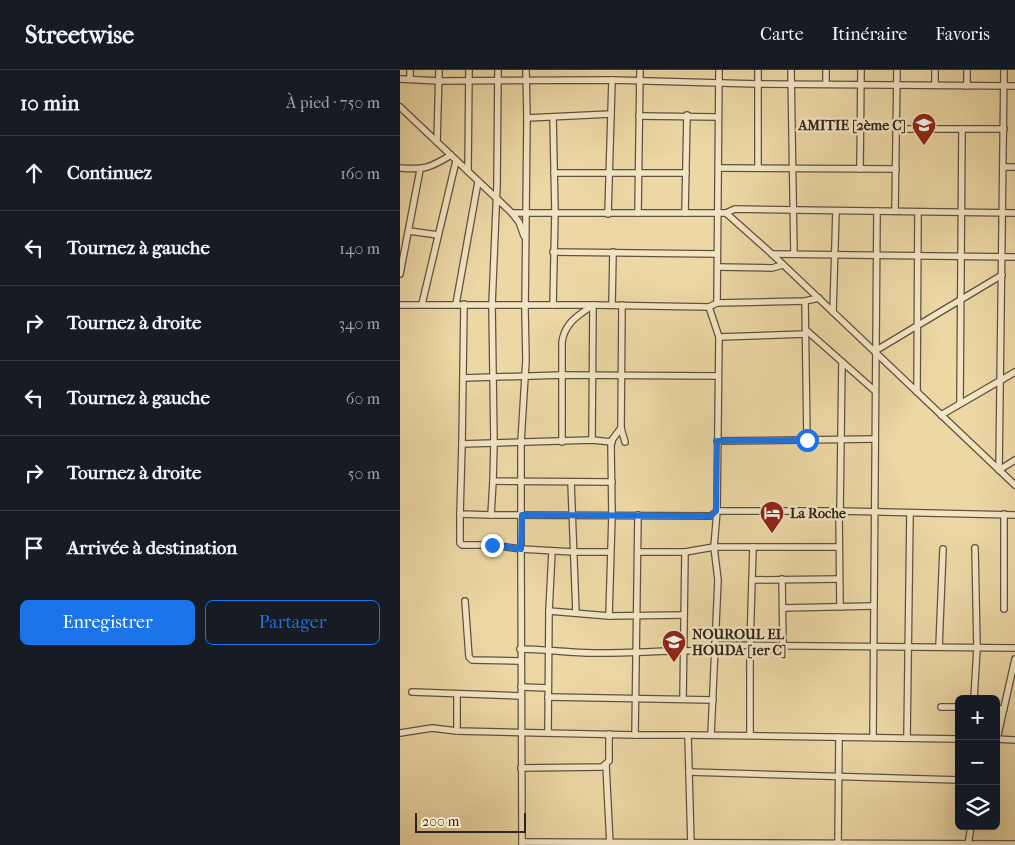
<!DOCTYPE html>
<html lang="fr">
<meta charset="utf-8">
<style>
:root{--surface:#171b24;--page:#242831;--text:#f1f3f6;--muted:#9ea1a6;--line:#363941;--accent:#1a73e8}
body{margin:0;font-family:"IM FELL French Canon",serif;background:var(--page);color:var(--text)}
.controls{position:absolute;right:15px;bottom:15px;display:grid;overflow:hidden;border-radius:8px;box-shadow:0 5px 20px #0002}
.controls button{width:45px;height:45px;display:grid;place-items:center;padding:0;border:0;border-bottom:1px solid var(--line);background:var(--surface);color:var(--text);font:25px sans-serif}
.scale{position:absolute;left:15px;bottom:12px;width:111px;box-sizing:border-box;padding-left:5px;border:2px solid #30251b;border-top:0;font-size:14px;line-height:18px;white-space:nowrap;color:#30251b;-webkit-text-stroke:4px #f3e5c4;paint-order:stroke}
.stop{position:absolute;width:15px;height:15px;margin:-11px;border:4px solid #1a73e8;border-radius:50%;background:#fff}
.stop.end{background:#1a73e8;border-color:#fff;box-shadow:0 1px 5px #0008}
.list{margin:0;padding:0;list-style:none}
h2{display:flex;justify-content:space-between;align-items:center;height:65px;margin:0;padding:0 20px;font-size:21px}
h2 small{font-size:16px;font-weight:400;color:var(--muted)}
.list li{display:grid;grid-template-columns:32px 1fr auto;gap:15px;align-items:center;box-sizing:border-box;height:75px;padding:0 20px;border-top:1px solid var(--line)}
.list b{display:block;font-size:19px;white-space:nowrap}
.list em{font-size:16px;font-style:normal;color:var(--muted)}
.actions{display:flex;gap:10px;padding:15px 20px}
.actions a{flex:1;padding:11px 0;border:1px solid var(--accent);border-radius:8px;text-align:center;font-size:18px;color:var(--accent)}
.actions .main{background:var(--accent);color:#fff}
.icon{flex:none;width:28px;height:28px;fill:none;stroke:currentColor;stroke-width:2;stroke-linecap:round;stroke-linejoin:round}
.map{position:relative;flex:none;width:615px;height:775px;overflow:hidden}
header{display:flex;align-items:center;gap:30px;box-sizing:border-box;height:70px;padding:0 25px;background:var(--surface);border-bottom:1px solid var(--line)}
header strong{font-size:24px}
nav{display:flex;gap:28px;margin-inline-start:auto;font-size:18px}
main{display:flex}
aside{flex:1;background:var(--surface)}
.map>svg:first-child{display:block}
</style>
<header>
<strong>Streetwise</strong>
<nav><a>Carte</a><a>Itinéraire</a><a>Favoris</a></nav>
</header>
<main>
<aside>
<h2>10 min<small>À pied · 750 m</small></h2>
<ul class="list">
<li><svg class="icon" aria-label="ahead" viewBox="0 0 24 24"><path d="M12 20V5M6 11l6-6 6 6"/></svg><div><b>Continuez</b></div><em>160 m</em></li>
<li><svg class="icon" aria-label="left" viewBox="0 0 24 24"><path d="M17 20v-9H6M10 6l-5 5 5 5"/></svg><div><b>Tournez à gauche</b></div><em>140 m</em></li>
<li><svg class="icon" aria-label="right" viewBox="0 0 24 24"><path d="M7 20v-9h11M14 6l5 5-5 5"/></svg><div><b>Tournez à droite</b></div><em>340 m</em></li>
<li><svg class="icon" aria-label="left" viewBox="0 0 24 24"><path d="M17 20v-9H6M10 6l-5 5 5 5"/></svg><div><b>Tournez à gauche</b></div><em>60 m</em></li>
<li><svg class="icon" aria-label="right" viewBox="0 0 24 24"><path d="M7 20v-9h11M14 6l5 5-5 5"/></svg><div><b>Tournez à droite</b></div><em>50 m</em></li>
<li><svg class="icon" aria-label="arrive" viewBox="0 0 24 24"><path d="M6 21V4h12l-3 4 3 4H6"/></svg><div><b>Arrivée à destination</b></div></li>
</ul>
<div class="actions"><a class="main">Enregistrer</a><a>Partager</a></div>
</aside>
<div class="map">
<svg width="615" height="775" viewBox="0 0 615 775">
<rect width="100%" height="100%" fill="#ecd7a5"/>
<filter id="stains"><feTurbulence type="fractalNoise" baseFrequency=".004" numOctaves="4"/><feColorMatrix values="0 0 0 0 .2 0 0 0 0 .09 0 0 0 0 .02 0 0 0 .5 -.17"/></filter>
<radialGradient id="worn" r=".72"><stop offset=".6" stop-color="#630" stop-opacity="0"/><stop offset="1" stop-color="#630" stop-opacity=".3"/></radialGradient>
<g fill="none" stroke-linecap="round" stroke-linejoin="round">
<defs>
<g id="minor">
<path d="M98,0L97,115L92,235L94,373L93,411L212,412"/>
<path d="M358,0V98"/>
<path d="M391,0L394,184"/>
<path d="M604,0L599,400L615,390"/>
<path d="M0,9L39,11L212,10L358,14L615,16"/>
<path d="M10,9V0"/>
<path d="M426,14V0"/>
<path d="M535,15V0"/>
<path d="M567,16V0"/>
<path d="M0,37L112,143L119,152L124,166"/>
<path d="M239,46L318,47"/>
<path d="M127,48L211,44"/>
<path d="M496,59H604"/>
<path d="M37,72L39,0"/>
<path d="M603,97H615"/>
<path d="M0,98C24,100 30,98 51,85"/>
<path d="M319,98L496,99"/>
<path d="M460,99L461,0"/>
<path d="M68,101L69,0"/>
<path d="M154,103H286"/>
<path d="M495,141L497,0"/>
<path d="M112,143H326L372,184L615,415"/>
<path d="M238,143L240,0"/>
<path d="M285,143L287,45"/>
<path d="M326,143L335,139L615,143"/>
<path d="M208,144L212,10"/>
<path d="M9,161L38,165"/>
<path d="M153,182L317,184"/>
<path d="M372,184L615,187"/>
<path d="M318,197L372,198L383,195"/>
<path d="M0,204L20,100"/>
<path d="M405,231L407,370"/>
<path d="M317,233L405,231L419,228"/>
<path d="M22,234L56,91"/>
<path d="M56,234L78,112"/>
<path d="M64,234L62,374L60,444L91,445"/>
<path d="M0,235H193L309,237"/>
<path d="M153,235L155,142L153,47"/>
<path d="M212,235L213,182"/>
<path d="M222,235L221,358L225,372"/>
<path d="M433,242L436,141"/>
<path d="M406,260L475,321"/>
<path d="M319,267L406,264"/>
<path d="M475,281L602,205"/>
<path d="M63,308L163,305L318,306"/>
<path d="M517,322L518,142"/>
<path d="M560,333L562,59"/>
<path d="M541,345L615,302"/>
<path d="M192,370L193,235"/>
<path d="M317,371L474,369"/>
<path d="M162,372V272C165,252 178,246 193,235"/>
<path d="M62,374L192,370L212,372"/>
<path d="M93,411L91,445L311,446L317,441H439L615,445"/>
<path d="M171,412L176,543"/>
<path d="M439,441L440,537"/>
<path d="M440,441L442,292"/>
<path d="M60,444V473L62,475H92L121,479L174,482H210"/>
<path d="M604,444V539"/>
<path d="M238,482H285L314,477H439"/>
<path d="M382,509L383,576"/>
<path d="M352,510L439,509"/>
<path d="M65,531L69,587L72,590L120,591"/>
<path d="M383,538L473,536"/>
<path d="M149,541L209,546L283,545"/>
<path d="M209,546L212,445L211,375L212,370L221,358"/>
<path d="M314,575L615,578"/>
<path d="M539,577L543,479"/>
<path d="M120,579C145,579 169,583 194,583C234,583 274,580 314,581"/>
<path d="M121,617L148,618"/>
<path d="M12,622L121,626"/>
<path d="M148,627L313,630"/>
<path d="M283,629L285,482"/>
<path d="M574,629L577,578L575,478"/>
<path d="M541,637H559"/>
<path d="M596,639H604"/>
<path d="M57,661V624"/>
<path d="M148,662L149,541L152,481"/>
<path d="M0,663L32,658L57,661L235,665H288L559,669"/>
<path d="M235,665L238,445"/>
<path d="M288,665L291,775"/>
<path d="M311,665L318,510L314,477L317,441L319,267L309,237L317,233L319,0"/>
<path d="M350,665V576L353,477"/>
<path d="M473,667L477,141"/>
<path d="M507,668L510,443"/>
<path d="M596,669L615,670"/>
<path d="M597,669L615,589"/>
<path d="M206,695L210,775"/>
<path d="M121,698L202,697L209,691V664"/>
<path d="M289,702L559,710"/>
<path d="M122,772L615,774"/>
<path d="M122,775L121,479V372L126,290L125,241L127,48L126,0"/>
<path d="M438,775L439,667"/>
<path d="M568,775L571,756"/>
</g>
</defs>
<use href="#minor" stroke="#5f523e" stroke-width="8"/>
<use href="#minor" stroke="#f3e5c4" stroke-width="5.5"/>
</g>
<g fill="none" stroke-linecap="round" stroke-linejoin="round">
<path stroke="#1a73e8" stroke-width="6" d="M92,475L121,479L122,445L311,446L316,441L317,371L407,370"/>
</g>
<defs>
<symbol id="school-pin" viewBox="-11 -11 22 30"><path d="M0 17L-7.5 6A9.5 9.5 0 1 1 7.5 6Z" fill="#8f2418" stroke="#f3e5c4"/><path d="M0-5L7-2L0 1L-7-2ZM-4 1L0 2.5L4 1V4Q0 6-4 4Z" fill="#fff"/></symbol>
<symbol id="hotel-pin" viewBox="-11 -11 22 30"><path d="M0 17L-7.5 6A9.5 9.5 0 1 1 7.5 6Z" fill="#8f2418" stroke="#f3e5c4"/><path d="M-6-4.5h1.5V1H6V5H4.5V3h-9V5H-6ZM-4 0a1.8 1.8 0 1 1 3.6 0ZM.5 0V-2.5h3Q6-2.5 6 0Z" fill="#fff"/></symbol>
</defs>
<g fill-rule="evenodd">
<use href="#school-pin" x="510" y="41" width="28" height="38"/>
<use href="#hotel-pin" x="358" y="429" width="28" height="38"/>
<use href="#school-pin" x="260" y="558" width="28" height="38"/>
</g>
<g text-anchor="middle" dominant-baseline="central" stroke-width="4.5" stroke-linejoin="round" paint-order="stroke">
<g font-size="14" font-weight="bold" fill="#30251b" stroke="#f3e5c4" text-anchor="start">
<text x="506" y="55" text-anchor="end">AMITIE [2ème C]</text>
<text x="390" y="443">La Roche</text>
<text x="292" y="564">NOUROUL EL<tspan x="292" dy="16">HOUDA [1er C]</tspan></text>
</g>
</g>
<rect width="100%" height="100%" filter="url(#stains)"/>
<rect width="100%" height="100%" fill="url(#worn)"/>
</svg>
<div class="controls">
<button>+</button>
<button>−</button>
<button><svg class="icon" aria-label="layers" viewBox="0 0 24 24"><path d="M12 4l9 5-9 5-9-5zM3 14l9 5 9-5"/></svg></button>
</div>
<div class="scale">200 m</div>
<div class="stop" style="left:407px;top:370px"></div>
<div class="stop end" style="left:92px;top:475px"></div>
</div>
</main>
